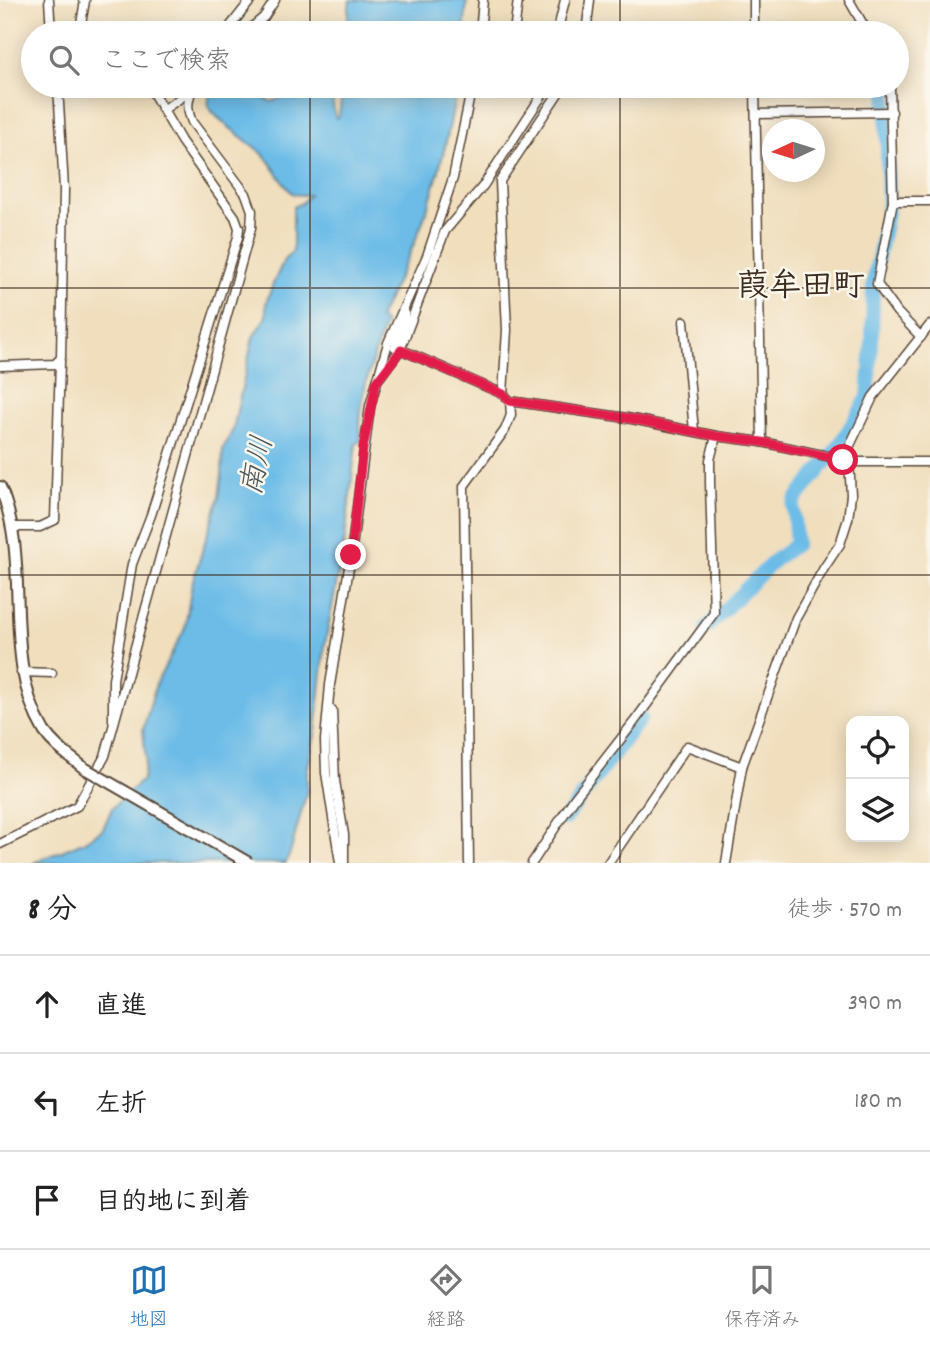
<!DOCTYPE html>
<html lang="ja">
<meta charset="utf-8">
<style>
:root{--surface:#fff;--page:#f2f2f2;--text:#222;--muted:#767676;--line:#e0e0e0;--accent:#1f6fb2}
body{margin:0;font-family:Dekko,"Klee One",sans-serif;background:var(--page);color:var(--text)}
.controls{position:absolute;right:21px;bottom:21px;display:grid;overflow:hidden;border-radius:14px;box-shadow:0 4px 18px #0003}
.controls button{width:63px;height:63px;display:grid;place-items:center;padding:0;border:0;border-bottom:2px solid var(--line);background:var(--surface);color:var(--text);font:35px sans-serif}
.compass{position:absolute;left:762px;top:119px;width:63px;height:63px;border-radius:50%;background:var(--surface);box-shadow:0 4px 18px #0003;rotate:266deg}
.stop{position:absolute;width:21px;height:21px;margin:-16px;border:5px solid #e11d48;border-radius:50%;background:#fff}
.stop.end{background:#e11d48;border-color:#fff;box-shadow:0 2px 7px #0008}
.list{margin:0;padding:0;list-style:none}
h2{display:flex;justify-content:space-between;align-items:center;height:91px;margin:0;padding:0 28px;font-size:30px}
h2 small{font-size:23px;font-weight:400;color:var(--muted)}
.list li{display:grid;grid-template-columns:46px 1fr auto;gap:21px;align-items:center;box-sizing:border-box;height:98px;padding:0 28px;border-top:2px solid var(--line)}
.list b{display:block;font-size:26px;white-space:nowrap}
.list em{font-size:23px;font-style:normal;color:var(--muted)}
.icon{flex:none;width:38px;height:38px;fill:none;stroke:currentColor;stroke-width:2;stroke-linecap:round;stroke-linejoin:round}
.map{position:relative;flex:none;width:930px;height:863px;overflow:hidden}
.search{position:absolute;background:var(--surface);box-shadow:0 4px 18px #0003;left:21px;right:21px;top:21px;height:77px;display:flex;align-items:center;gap:18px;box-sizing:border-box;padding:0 24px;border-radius:38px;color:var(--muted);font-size:26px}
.sheet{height:385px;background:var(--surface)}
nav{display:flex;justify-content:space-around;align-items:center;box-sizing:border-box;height:98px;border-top:2px solid var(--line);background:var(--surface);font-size:19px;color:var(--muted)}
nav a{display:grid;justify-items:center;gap:4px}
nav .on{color:var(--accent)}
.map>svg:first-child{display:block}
</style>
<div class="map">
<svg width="930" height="863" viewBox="0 0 930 863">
<rect width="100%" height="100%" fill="#fbf7ec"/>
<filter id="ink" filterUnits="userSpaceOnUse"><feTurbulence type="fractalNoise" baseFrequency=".0143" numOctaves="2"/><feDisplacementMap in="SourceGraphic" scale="14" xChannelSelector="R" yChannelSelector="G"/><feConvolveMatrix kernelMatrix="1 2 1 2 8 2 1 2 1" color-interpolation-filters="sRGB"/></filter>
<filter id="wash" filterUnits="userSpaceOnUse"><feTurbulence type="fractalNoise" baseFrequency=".00686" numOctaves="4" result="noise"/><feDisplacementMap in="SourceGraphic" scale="28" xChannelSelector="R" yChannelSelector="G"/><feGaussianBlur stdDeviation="1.57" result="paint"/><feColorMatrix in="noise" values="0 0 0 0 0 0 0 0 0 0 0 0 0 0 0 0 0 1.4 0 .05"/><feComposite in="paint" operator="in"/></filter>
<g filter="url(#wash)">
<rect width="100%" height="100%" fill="#f0debd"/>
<g fill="#6cbce7" stroke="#547382" stroke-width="2">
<path d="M350,0H467L464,33H346Z"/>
<path d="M216,86H243L271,102L279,99L294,86H325C336,98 331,106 336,118L339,116L343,86H457C448,140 435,195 413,246C402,271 390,294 379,319L385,323C373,361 356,400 361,441L356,444L345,538L325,644L316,731L307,771V791L291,850L286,863H33L83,842L103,829L112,808L143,779L146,759L143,730L156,684L185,628L192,584L219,497L222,475L223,449L233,430L253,337L266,317V303L273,284L284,260L293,251V207L302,203L309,195C304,195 297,196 292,193C289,192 270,161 263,154C253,145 211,116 209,106C207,98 211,92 216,86Z"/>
</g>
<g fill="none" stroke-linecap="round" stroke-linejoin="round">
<g stroke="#6cbce7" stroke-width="14">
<path d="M706,628L775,560L796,544L793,506L796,499L838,447L868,397L872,342L873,284L888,207L886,86"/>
<path d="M565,819L641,718"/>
</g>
</g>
</g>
<g filter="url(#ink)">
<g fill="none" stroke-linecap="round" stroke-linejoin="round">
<defs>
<g id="street">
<path d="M49,0L51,33"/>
<path d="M83,0L85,1L80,29L88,33"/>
<path d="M754,0V33"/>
<path d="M849,0L868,33"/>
<path d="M225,33L251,0"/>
<path d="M245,33L264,17L275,0"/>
<path d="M480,33L483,0"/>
<path d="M514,33L518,0"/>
<path d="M557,33L565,0"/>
<path d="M586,33L590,0"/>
<path d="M149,86L163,110L189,92"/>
<path d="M532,86L547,88"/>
<path d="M755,86L762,442"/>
<path d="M890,86L893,201L877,284L897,312L921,337"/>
<path d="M756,114L892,112"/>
<path d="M893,201H930"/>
<path d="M404,309L405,318L395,347L503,394L510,401L627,418L716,436L762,442L855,462H930"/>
<path d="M684,321L694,431"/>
<path d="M0,366L55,364L61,358L64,189L58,86"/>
<path d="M380,377L400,350L445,231L483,186L548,86"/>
<path d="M503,394L507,330L500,181L563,86"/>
<path d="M843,460L873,397L930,325"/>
<path d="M12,527H40L55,520L60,362"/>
<path d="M21,672L52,673"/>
<path d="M332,710L335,781L344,835V863"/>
<path d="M113,720V680L132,564L151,515L238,237L239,228L235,217L181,141L163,110"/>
<path d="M0,844L77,806L105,756L251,228L252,211L246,194L192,122C187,110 187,102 192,90"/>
<path d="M340,863L326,773L325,740L330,685L351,555L370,406L388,343L427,256L453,178L472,86"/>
<path d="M469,863L464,486L505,430L511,415L510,401"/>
<path d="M532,863L574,799L634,722L714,613L710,483V460L716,436"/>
<path d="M608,863L687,746L742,767"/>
<path d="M726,863L742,767L796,618L824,568L840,544L848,519L851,495L849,461"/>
</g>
<path id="secondary" d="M0,487C33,564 0,657 44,731C56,749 76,760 91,774"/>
</defs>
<use href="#street" stroke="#564536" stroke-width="11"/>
<use href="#secondary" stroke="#564536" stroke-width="14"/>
<use href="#street" stroke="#fff" stroke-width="8"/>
<use href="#secondary" stroke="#fff" stroke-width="10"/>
<defs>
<path id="secondary-bridge" d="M86,769L249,863"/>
</defs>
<use href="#secondary-bridge" stroke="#564536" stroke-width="14" stroke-linecap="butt"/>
<use href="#secondary-bridge" stroke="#fff" stroke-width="10"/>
</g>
</g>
<g fill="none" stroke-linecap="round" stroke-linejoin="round" filter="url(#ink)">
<path stroke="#e11d48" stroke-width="9" d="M351,555L363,448L376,383L401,350L503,394L510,401L627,418L716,436L762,442L843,460"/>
</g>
<path fill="none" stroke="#3b2a1e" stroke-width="2" stroke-opacity="0.55" d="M310,0V33M620,0V33M310,86V863M620,86V863M0,288H930M0,575H930"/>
<g text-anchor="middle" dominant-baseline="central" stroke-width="5" stroke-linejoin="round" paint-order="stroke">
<g font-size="30" font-style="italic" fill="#4a565a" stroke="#fbf7ec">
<text transform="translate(260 466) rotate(-78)">南川</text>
</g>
<g font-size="32" font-weight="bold" fill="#3b2a1e" stroke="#fbf7ec">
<text x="801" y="289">葭牟田町</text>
</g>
</g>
</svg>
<div class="controls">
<button><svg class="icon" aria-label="locate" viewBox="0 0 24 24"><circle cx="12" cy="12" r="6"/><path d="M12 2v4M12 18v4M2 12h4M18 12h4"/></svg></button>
<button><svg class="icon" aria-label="layers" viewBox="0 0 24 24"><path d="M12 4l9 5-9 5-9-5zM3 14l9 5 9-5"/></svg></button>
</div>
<svg class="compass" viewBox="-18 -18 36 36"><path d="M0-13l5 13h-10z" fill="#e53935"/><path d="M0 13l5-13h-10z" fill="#767676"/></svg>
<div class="stop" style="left:843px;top:460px"></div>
<div class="stop end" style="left:351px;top:555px"></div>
<div class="search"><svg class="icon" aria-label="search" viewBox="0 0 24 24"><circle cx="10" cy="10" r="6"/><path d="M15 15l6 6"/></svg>ここで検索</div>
</div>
<section class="sheet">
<h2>8 分<small>徒歩 · 570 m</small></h2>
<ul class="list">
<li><svg class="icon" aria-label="ahead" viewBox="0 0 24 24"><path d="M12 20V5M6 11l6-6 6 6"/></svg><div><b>直進</b></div><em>390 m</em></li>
<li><svg class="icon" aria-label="left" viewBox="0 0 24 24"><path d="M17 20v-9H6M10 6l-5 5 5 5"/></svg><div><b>左折</b></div><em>180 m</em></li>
<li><svg class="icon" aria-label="arrive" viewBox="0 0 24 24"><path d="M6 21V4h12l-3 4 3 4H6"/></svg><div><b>目的地に到着</b></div></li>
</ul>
</section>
<nav>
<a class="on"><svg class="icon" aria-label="map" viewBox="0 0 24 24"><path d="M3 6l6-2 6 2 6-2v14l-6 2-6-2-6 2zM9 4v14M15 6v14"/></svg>地図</a>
<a><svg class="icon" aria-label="directions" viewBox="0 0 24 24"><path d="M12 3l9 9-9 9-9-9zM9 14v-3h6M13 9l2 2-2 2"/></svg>経路</a>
<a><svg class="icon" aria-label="saved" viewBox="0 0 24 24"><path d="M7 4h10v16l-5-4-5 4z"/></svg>保存済み</a>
</nav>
